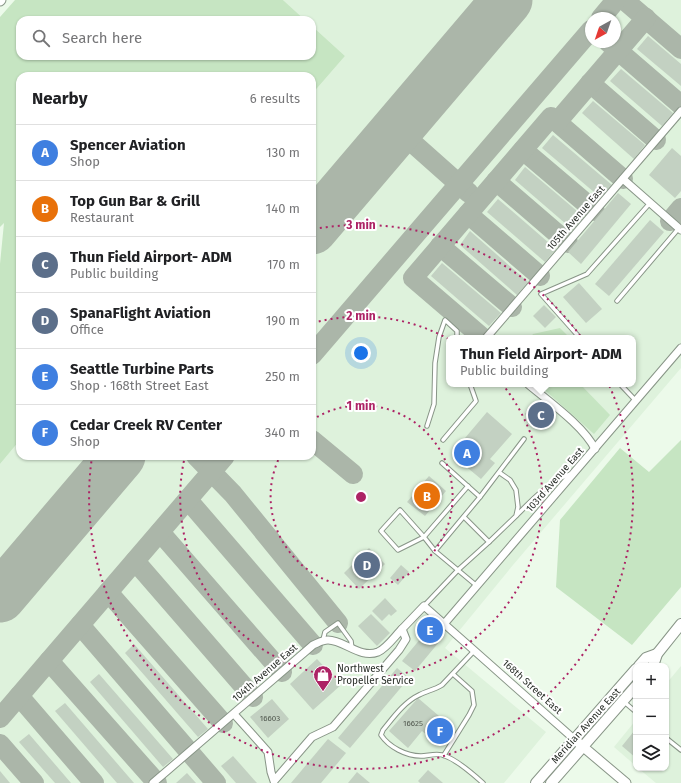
<!DOCTYPE html>
<meta charset="utf-8">
<style>
:root{--surface:#fff;--page:#f6f6f6;--text:#202124;--muted:#757577;--line:#e0e0e0;--accent:#b45309}
body{margin:0;font-family:"Fira Sans",sans-serif;background:var(--page);color:var(--text)}
.controls{position:absolute;right:12px;bottom:12px;display:grid;overflow:hidden;border-radius:8px;box-shadow:0 1px 3px #0004}
.controls button{width:36px;height:36px;display:grid;place-items:center;padding:0;border:0;border-bottom:1px solid var(--line);background:var(--surface);color:var(--text);font:20px sans-serif}
.compass{position:absolute;left:585px;top:12px;width:36px;height:36px;border-radius:50%;background:var(--surface);box-shadow:0 1px 3px #0004;rotate:220deg}
.you{position:absolute;left:361px;top:353px;width:14px;height:14px;margin:-10px;border:3px solid #fff;border-radius:50%;background:#1a73e8;box-shadow:0 0 0 6px #1a73e833}
.badge{display:grid;place-items:center;width:26px;height:26px;border-radius:50%;background:var(--accent);color:#fff;font-size:13px;font-weight:700}
.pin{position:absolute;translate:-50% -50%;border:2px solid #fff;box-shadow:0 1px 4px #0006}
.popup{position:absolute;left:446px;top:335px;width:190px;height:52px;box-sizing:border-box;display:grid;place-content:center;border-radius:8px;background:var(--surface);filter:drop-shadow(0 1px 3px #0005);font-size:13px;white-space:nowrap;color:var(--muted)}
.popup b{font-size:15px;color:var(--text)}
.popup::after{content:'';position:absolute;left:50%;top:100%;margin-left:-8px;border:8px solid transparent;border-top-color:var(--surface)}
.list{margin:0;padding:0;list-style:none}
h2{display:flex;justify-content:space-between;align-items:center;height:52px;margin:0;padding:0 16px;font-size:17px}
h2 small{font-size:13px;font-weight:400;color:var(--muted)}
.list li{display:grid;grid-template-columns:26px 1fr auto;gap:12px;align-items:center;box-sizing:border-box;height:56px;padding:0 16px;border-top:1px solid var(--line)}
.list b{display:block;font-size:15px;white-space:nowrap}
.list p{margin:0;font-size:13px;white-space:nowrap;color:var(--muted)}
.list em{font-size:13px;font-style:normal;color:var(--muted)}
.icon{flex:none;width:22px;height:22px;fill:none;stroke:currentColor;stroke-width:2;stroke-linecap:round;stroke-linejoin:round}
.map{position:relative;flex:none;width:681px;height:783px;overflow:hidden}
.search{position:absolute;background:var(--surface);box-shadow:0 1px 3px #0004;left:16px;top:16px;width:300px;height:44px;display:flex;align-items:center;gap:10px;box-sizing:border-box;padding:0 14px;border-radius:12px;color:var(--muted);font-size:15px}
.panel{position:absolute;background:var(--surface);box-shadow:0 1px 3px #0004;left:16px;top:72px;width:300px;height:388px;border-radius:12px}
.map>svg:first-child{display:block}
</style>
<div class="map">
<svg width="681" height="783" viewBox="0 0 681 783">
<rect width="100%" height="100%" fill="#ecfaea"/>
<g fill="#def2dc" fill-rule="evenodd">
<path d="M283,0H681V368L513,565L445,648L546,732L504,783H0V464L20,440V456H312V94L345,56L312,26V20H305ZM591,18H615V42H591ZM449,338H633V384H449Z"/>
<path d="M681,666V783H656L638,768H666V684Z"/>
<path d="M636,720V766L614,747Z"/>
</g>
<g fill="#c6e5c2">
<path d="M15,0H283L305,20H20V56H312V26L345,56L312,94V76H20V440L0,464V264L4,223L0,227V17Z"/>
<path d="M560,328L570,338H530L533,334Z"/>
<path d="M538,384H580L610,415L594,434Z"/>
<path d="M681,440V587L632,645L556,587L560,520L620,448L649,472Z"/>
</g>
<g fill="none" stroke-linecap="round" stroke-linejoin="round">
<g stroke="#abb6a9" stroke-width="20">
<path d="M624,0L681,49"/>
<path d="M601,18L616,0"/>
<path d="M608,42L681,105"/>
<path d="M590,83L656,140"/>
<path d="M557,122L623,179"/>
<path d="M397,129L469,193"/>
<path d="M523,150L595,211"/>
<path d="M496,181L568,243"/>
<path d="M468,214L540,276"/>
<path d="M670,221L681,208"/>
<path d="M440,246L512,307"/>
<path d="M483,338L413,278L551,117L557,122L646,18"/>
<path d="M312,355L591,30"/>
<path d="M312,440L353,474"/>
<path d="M196,456L233,494L338,623"/>
<path d="M188,500L313,645"/>
<path d="M160,532L282,672"/>
<path d="M135,561L253,697"/>
<path d="M108,592L223,723"/>
<path d="M80,625L216,783"/>
<path d="M49,661L157,783"/>
<path d="M19,696L94,783"/>
<path d="M0,718L225,456"/>
<path d="M0,744L34,783"/>
</g>
<g stroke="#abb6a9" stroke-width="51">
<path d="M312,229L507,0"/>
<path d="M0,597L120,456"/>
</g>
</g>
<g fill="#c3d1c2">
<path d="M648,36L681,64V86L637,49Z"/>
<path d="M621,69L673,113L662,126L610,81Z"/>
<path d="M593,101L645,145L634,159L582,113Z"/>
<path d="M553,135L612,185L601,198L542,148Z"/>
<path d="M672,148L681,156V191L675,198L649,175Z"/>
<path d="M525,167L584,217L573,230L515,180Z"/>
<path d="M618,193L631,204L581,264L568,252Z"/>
<path d="M498,199L556,249L545,262L487,212Z"/>
<path d="M650,220L664,232L609,296L595,284Z"/>
<path d="M470,231L528,282L517,295L460,245Z"/>
<path d="M442,263L501,313L489,326L431,276Z"/>
<path d="M579,283L602,309L586,323L563,297Z"/>
<path d="M544,305L556,317L545,328L533,316Z"/>
<path d="M538,400L554,413L541,428L525,414Z"/>
<path d="M487,412L512,434L490,459L495,463L481,479L452,455L466,439L465,438Z"/>
<path d="M429,476L446,491L425,516L407,502Z"/>
<path d="M369,548L385,564L359,589L344,573Z"/>
<path d="M401,565L409,572L398,585L390,578Z"/>
<path d="M385,598L397,611L391,616L389,614L382,621L372,611Z"/>
<path d="M371,614L390,633L377,646L358,626Z"/>
<path d="M426,622L444,636L415,671L402,661L421,638L416,634Z"/>
<path d="M134,644L208,729L198,737L125,653Z"/>
<path d="M317,659L341,685L313,710L290,684Z"/>
<path d="M397,668L409,678L350,748L338,738Z"/>
<path d="M99,674L173,759L163,767L90,682Z"/>
<path d="M418,698L453,728L439,745L422,731L408,748L389,731Z"/>
<path d="M272,699L289,719L268,738L250,717Z"/>
<path d="M65,703L134,783H117L55,711Z"/>
<path d="M635,730L636,731V758L622,746Z"/>
<path d="M29,734L71,783H55L19,742Z"/>
<path d="M328,739L346,753L321,783H291Z"/>
<path d="M233,756L257,783H236L221,766Z"/>
<path d="M428,770L443,783H420L418,781Z"/>
<path d="M0,771L10,783H0Z"/>
<path d="M357,772L370,783H348Z"/>
<path d="M187,773L196,783H176Z"/>
</g>
<g fill="none" stroke-linecap="round" stroke-linejoin="round">
<defs>
<g id="lane">
<path d="M617,301L679,228"/>
<path d="M580,338L541,294L587,274L650,203"/>
<path d="M620,384L636,401"/>
<path d="M427,426L434,404L435,363L439,337L445,320L457,331V338"/>
<path d="M443,440L476,401L470,384"/>
<path d="M442,463L480,497"/>
<path d="M468,486L424,537L400,510L381,531L398,550L424,537L435,551L477,586"/>
<path d="M517,515C533,499 548,483 570,474"/>
<path d="M489,542L516,516L518,507L516,490L510,480L500,473"/>
<path d="M435,551L480,497L524,439"/>
<path d="M424,606L458,570L489,542L464,517"/>
<path d="M323,640L325,632L338,623L351,641L352,649"/>
<path d="M474,651L442,685C434,690 426,691 419,695C404,702 393,718 383,730L381,735C389,747 406,756 421,756C428,756 438,752 445,756C457,760 473,774 483,783"/>
<path d="M623,701L636,712"/>
<path d="M666,738L681,750"/>
<path d="M444,755L469,715L474,705L472,691L453,674"/>
</g>
<g id="street">
<path d="M623,179L681,230"/>
<path d="M486,338L681,111"/>
<path d="M528,384C548,401 584,426 595,449"/>
<path d="M444,624L681,348"/>
<path d="M234,714L268,752L271,772L274,781L312,737L333,727L399,650L406,639L402,629L424,606L574,739"/>
<path d="M153,783L313,645C318,643 322,640 328,640C344,640 360,659 378,652C387,648 395,636 402,629"/>
</g>
<g id="secondary">
<path d="M0,1L1,0"/>
<path d="M574,739L626,783"/>
</g>
<g id="primary">
<path d="M639,666L646,658L657,654"/>
<path d="M653,666L657,654L681,624"/>
<path d="M536,783L636,669"/>
<path d="M551,783L636,686"/>
</g>
</defs>
<use href="#lane" stroke="#889587" stroke-width="5.5"/>
<use href="#street" stroke="#889587" stroke-width="9"/>
<use href="#secondary" stroke="#889587" stroke-width="11"/>
<use href="#primary" stroke="#889587" stroke-width="12"/>
<use href="#lane" stroke="#fff" stroke-width="3.5"/>
<use href="#street" stroke="#fff" stroke-width="7"/>
<use href="#secondary" stroke="#fff" stroke-width="9"/>
<use href="#primary" stroke="#fff" stroke-width="10"/>
</g>
<g fill="none" stroke="#ad2365" stroke-width="2" stroke-dasharray="2 4">
<path d="M312 420A91 91 0 1 1 280 456"/>
<path d="M313 323A181 181 0 1 1 185 456"/>
<path d="M314 229A272 272 0 1 1 92 457"/>
</g>
<defs>
<symbol id="shop-pin" viewBox="-11 -11 22 30"><path d="M0 17L-7.5 6A9.5 9.5 0 1 1 7.5 6Z" fill="#ad2365" stroke="#fff"/><path d="M-5-2.5h2.3a2.7 3.5 0 0 1 5.4 0H5L5.5 6h-11ZM-1.5-2.5h3a1.5 2.3 0 0 0-3 0Z" fill="#fff"/></symbol>
</defs>
<g fill-rule="evenodd">
<use href="#shop-pin" x="312" y="664" width="22" height="30"/>
</g>
<g text-anchor="middle" dominant-baseline="central" stroke-width="4" stroke-linejoin="round" paint-order="stroke">
<g font-size="8" fill="#50574e">
<text x="270" y="718">16603</text>
<text x="413" y="723">16625</text>
</g>
<g font-size="10" fill="#292e28" stroke="#fff">
<text transform="translate(576 218) rotate(-49)">105th Avenue East</text>
<text transform="translate(555 480) rotate(-49)">103rd Avenue East</text>
<text transform="translate(265 673) rotate(-41)">104th Avenue East</text>
<text transform="translate(532 687) rotate(42)">168th Street East</text>
<text transform="translate(586 726) rotate(-48)">Meridian Avenue East</text>
</g>
<g font-size="10" fill="#292e28" stroke="#fff" text-anchor="start">
<text x="337" y="669">Northwest<tspan x="337" dy="12">Propeller Service</tspan></text>
</g>
</g>
<circle cx="361" cy="497" r="6" fill="#ad2365" stroke="#fff" stroke-width="2"/>
<g font-size="12" text-anchor="middle" font-weight="bold" fill="#ad2365" stroke="#fff" stroke-width="4" stroke-linejoin="round" paint-order="stroke">
<text x="361" y="229">3 min</text>
<text x="361" y="320">2 min</text>
<text x="361" y="410">1 min</text>
</g>
</svg>
<div class="controls">
<button>+</button>
<button>−</button>
<button><svg class="icon" aria-label="layers" viewBox="0 0 24 24"><path d="M12 4l9 5-9 5-9-5zM3 14l9 5 9-5"/></svg></button>
</div>
<svg class="compass" viewBox="-18 -18 36 36"><path d="M0-13l5 13h-10z" fill="#e53935"/><path d="M0 13l5-13h-10z" fill="#757577"/></svg>
<div class="you"></div>
<div class="pin badge" style="left:467px;top:453px;background:#3f7fe0">A</div>
<div class="pin badge" style="left:427px;top:496px;background:#e8710a">B</div>
<div class="pin badge" style="left:541px;top:415px;background:#5c6f8a">C</div>
<div class="popup"><b>Thun Field Airport- ADM</b>Public building</div>
<div class="pin badge" style="left:367px;top:565px;background:#5c6f8a">D</div>
<div class="pin badge" style="left:430px;top:630px;background:#3f7fe0">E</div>
<div class="pin badge" style="left:440px;top:731px;background:#3f7fe0">F</div>
<div class="search"><svg class="icon" aria-label="search" viewBox="0 0 24 24"><circle cx="10" cy="10" r="6"/><path d="M15 15l6 6"/></svg>Search here</div>
<section class="panel">
<h2>Nearby<small>6 results</small></h2>
<ul class="list">
<li><span class="badge" style="background:#3f7fe0">A</span><div><b>Spencer Aviation</b><p>Shop</p></div><em>130 m</em></li>
<li><span class="badge" style="background:#e8710a">B</span><div><b>Top Gun Bar &amp; Grill</b><p>Restaurant</p></div><em>140 m</em></li>
<li><span class="badge" style="background:#5c6f8a">C</span><div><b>Thun Field Airport- ADM</b><p>Public building</p></div><em>170 m</em></li>
<li><span class="badge" style="background:#5c6f8a">D</span><div><b>SpanaFlight Aviation</b><p>Office</p></div><em>190 m</em></li>
<li><span class="badge" style="background:#3f7fe0">E</span><div><b>Seattle Turbine Parts</b><p>Shop · 168th Street East</p></div><em>250 m</em></li>
<li><span class="badge" style="background:#3f7fe0">F</span><div><b>Cedar Creek RV Center</b><p>Shop</p></div><em>340 m</em></li>
</ul>
</section>
</div>
